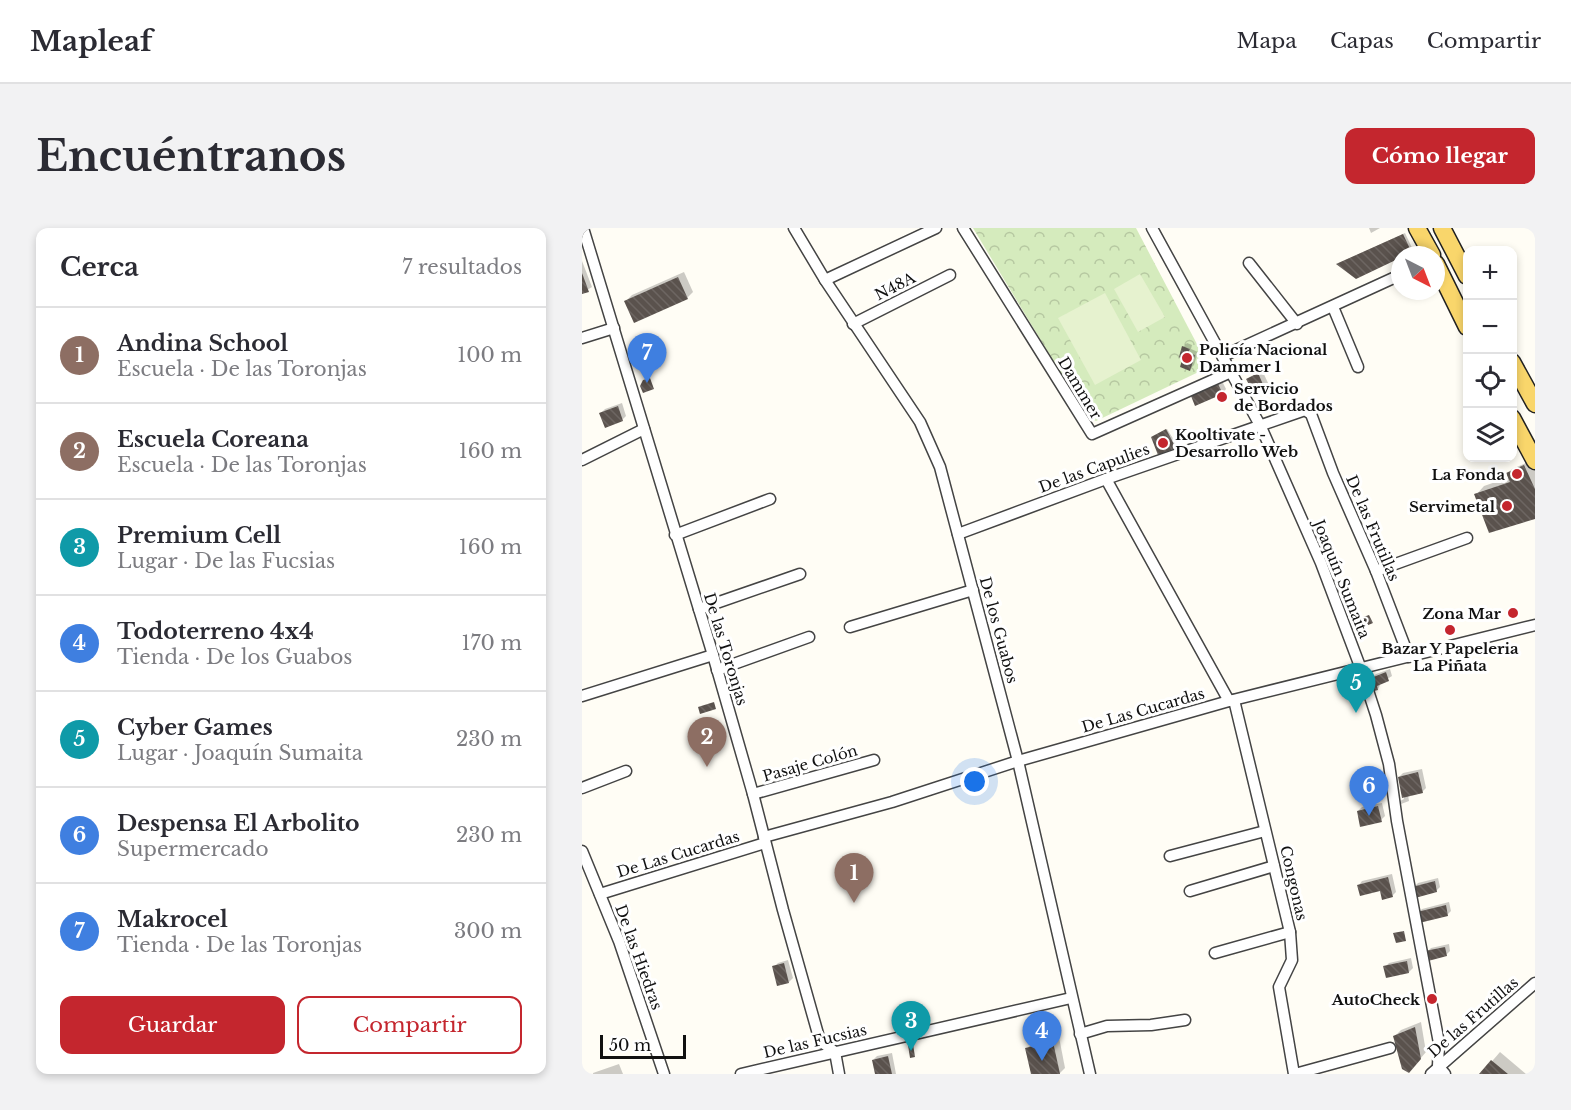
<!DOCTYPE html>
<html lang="es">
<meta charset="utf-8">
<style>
:root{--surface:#fff;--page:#f2f2f3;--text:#2b2b33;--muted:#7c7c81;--line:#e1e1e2;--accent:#c4262e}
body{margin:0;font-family:"Libre Baskerville",serif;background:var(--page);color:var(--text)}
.controls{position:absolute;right:18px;top:18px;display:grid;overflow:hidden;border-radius:12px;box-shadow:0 3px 9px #0003}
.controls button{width:54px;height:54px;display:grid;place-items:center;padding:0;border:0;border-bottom:2px solid var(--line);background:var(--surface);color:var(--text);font:30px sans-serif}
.compass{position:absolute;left:809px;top:18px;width:54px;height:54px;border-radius:50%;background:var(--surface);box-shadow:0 3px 9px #0003;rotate:138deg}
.scale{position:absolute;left:18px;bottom:15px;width:86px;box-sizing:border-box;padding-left:6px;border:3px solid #111;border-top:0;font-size:16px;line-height:21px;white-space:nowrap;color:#111;-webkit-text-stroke:4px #fff;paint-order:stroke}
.you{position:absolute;left:393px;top:554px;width:21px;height:21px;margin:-15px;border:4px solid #fff;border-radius:50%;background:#1a73e8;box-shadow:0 0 0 9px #1a73e833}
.badge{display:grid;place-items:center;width:39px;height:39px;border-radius:50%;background:var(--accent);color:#fff;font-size:20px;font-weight:700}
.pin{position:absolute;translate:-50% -50px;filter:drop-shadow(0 2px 3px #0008)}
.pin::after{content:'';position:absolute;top:32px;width:21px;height:18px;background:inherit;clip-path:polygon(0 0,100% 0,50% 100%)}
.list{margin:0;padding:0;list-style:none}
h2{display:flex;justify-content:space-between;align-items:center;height:78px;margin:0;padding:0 24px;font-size:26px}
h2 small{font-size:20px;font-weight:400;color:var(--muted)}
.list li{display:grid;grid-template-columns:39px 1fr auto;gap:18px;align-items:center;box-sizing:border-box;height:96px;padding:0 24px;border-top:2px solid var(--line)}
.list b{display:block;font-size:22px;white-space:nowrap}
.list p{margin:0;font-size:20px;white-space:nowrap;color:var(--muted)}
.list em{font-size:20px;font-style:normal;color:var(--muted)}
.actions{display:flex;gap:12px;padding:18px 24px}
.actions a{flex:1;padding:14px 0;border:2px solid var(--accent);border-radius:12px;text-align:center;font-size:21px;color:var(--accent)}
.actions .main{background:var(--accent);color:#fff}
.icon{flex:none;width:33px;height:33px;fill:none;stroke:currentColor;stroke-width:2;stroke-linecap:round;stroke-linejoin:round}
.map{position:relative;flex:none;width:953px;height:846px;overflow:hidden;border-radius:12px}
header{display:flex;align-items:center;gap:36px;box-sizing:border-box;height:84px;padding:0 30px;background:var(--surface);border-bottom:2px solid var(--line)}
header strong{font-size:28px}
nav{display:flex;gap:33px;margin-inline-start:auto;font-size:21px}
.intro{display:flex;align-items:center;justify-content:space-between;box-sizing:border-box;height:144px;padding:0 36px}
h1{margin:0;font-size:42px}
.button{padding:15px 27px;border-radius:12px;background:var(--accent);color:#fff;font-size:21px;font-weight:700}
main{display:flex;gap:36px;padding:0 36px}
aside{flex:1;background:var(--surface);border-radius:12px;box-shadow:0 3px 9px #0003}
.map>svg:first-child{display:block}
</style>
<header>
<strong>Mapleaf</strong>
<nav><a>Mapa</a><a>Capas</a><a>Compartir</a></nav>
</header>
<div class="intro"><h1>Encuéntranos</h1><a class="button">Cómo llegar</a></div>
<main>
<aside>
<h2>Cerca<small>7 resultados</small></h2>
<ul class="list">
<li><span class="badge" style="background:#8d6e63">1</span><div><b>Andina School</b><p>Escuela · De las Toronjas</p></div><em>100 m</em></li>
<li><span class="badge" style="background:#8d6e63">2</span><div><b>Escuela Coreana</b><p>Escuela · De las Toronjas</p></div><em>160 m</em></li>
<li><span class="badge" style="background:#0f9aa8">3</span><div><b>Premium Cell</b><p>Lugar · De las Fucsias</p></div><em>160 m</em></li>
<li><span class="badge" style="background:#3f7fe0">4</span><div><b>Todoterreno 4x4</b><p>Tienda · De los Guabos</p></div><em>170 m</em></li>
<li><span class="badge" style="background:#0f9aa8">5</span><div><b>Cyber Games</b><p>Lugar · Joaquín Sumaita</p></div><em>230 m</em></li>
<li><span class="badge" style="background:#3f7fe0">6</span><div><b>Despensa El Arbolito</b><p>Supermercado</p></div><em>230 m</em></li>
<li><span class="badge" style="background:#3f7fe0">7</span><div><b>Makrocel</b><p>Tienda · De las Toronjas</p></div><em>300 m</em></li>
</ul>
<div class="actions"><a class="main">Guardar</a><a>Compartir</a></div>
</aside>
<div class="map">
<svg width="953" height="846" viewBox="0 0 953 846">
<defs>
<pattern id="park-crowns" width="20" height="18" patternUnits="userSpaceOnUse" patternTransform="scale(1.5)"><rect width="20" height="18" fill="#d5ebbd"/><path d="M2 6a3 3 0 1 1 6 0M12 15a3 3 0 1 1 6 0" fill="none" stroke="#b6c8a1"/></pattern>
<pattern id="building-back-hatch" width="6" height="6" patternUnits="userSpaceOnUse" patternTransform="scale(1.5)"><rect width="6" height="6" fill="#5a524d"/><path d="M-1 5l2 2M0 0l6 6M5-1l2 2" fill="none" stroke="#6d6662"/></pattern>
</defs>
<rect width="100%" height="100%" fill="#fffdf5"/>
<path fill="url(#park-crowns)" d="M391,0H554L627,139L514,193L505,189Z"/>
<g fill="#e6f2cf">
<path d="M558,46L583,89L556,104L532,61Z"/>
<path d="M523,65L559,132L513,157L476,90Z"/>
</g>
<g fill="#0003">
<path d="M787,0H798L789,5Z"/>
<path d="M823,5L831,22L822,27L757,35Z"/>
<path d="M0,33L10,59L0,65Z"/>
<path d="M102,44L111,64L105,70L44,73L50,67Z"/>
<path d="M828,63H838L830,67Z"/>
<path d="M605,115L610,117L609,121L616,124L612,137L608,141L601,119Z"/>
<path d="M680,142L686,155L673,164L666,151Z"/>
<path d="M640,153L644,161L642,164L614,176L611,168L615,165Z"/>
<path d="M40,175L44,188L40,192L19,185L23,181Z"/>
<path d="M585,201L595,217L593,219L572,208Z"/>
<path d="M946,234L949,241L953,240V289L894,267L902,258L928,249L926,245L930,241Z"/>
<path d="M808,441L810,448L799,455L796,461L790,450L794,446Z"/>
<path d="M840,541L844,560L840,564L826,567L827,573L819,576L818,573L822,571L817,549L821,545Z"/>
<path d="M800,575L803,588L799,592L776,583L780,579Z"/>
<path d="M810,646L814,664L810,668L799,661L777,657L780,653Z"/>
<path d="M856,650L858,659L854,663L832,659L836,655Z"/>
<path d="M867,674L869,683L865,687L836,685L840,681Z"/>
<path d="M867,716L868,723L864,727L845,724L849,720Z"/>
<path d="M829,730L831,740L827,744L803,739L807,735Z"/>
<path d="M206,732L211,750L207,754L192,739L196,735Z"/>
<path d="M839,794L844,824L833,837L813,808L819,802Z"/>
<path d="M477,809L483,840L477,846H450L445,821L451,814Z"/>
<path d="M918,824L944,846H899Z"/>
<path d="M310,825L314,846H294L291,832L295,828Z"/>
<path d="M37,836L41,846H11V845Z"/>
</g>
<g fill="url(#building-back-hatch)">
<path d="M821,6L830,25L818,27V30L774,51L754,36Z"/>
<path d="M0,45L7,64L0,66Z"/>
<path d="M96,49L106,71L52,95L42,73Z"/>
<path d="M600,118L608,121L606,125L613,127L608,143L598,139L600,132L597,129Z"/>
<path d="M676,145L683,161L672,166L664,151Z"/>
<path d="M68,150L72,161L61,165L58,158L61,152Z"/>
<path d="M636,156L643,170L638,173L636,168L613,178L609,168Z"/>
<path d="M36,178L41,193L23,200L17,185Z"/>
<path d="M584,201L594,220L576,227L569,209Z"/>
<path d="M942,237L953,261V291L907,305L892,266L928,254L924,245Z"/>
<path d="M787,387L791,395L777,401L773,392Z"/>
<path d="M804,444L807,453L795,458L796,462L792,463L789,450Z"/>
<path d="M132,474L134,481L118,486L116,479Z"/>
<path d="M836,544L841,565L820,570L816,549Z"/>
<path d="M796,578L800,594L778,599L775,583Z"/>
<path d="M806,649L811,669L800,672L798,663L778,668L775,657Z"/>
<path d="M853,653L855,664L833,670L830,659Z"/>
<path d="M864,677L866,688L837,695L835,684Z"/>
<path d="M822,703L824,713L814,715L811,705Z"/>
<path d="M863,719L865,728L846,733L843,723Z"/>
<path d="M825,733L827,745L804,750L801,738Z"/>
<path d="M202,735L207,755L195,758L190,738Z"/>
<path d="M833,799L839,831L827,845L820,841L811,808Z"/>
<path d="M471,814L478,846H449L443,820Z"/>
<path d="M331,816L333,829L328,830L326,817Z"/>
<path d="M306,828L310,846H293L290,832Z"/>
<path d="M909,832L926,846H897Z"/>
</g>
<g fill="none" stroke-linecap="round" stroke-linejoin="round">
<defs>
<g id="minor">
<path d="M1,0L131,427L171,566L201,682L238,813L253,824L257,846"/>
<path d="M212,0L243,52L338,194L358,239L436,533L508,846"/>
<path d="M381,0L510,206L649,144"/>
<path d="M570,0L679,199L739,335L779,441L794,487L807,536L815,593L857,815L856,838L863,846"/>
<path d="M667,35L715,96"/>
<path d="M243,52L354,0"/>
<path d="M751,79L776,139"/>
<path d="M271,96L368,47"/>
<path d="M0,110L32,100"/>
<path d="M641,128L818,47"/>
<path d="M0,232L62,201"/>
<path d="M524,251L647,473"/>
<path d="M376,306L524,251L723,182L729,186L751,245L794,343L827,429"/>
<path d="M93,307L188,271"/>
<path d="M794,343L885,310"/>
<path d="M117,381L218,346"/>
<path d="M268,399L391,362"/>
<path d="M135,442L227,409"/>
<path d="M0,468L131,427"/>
<path d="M652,472L708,704L710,732L697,759L712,846"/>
<path d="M0,560L44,543"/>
<path d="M171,566L292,532"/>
<path d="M182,609L310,574L436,533L647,473L953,397"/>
<path d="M0,623L37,713L82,846"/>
<path d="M588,628L683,603"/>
<path d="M608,663L692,638"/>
<path d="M18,666L183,615"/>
<path d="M633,725L708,704"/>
<path d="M498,806L525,798L569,797L603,792"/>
<path d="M159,846L489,770"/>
<path d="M713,846L808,820"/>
<path d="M849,846L953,755"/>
</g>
<g id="primary">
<path d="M835,0L850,27"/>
<path d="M860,0L885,48"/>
<path d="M854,36L885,99"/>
<path d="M930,134L953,176"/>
<path d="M930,190L953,233"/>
</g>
</defs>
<use href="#minor" stroke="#444" stroke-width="13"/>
<use href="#primary" stroke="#222" stroke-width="19"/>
<use href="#minor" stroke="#fff" stroke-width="10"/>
<use href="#primary" stroke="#f9d66b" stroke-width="16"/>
</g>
<g fill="#c4262e" stroke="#fff" stroke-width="2">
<circle cx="605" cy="130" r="6"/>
<circle cx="640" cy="169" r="6"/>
<circle cx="581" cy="215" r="6"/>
<circle cx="935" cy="246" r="6"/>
<circle cx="925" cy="278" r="6"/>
<circle cx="931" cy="385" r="6"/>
<circle cx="868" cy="402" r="6"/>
<circle cx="850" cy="771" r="6"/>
</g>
<g text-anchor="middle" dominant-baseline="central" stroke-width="6" stroke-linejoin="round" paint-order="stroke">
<g font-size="15" fill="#111" stroke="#fff">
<text transform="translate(313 58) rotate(-27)">N48A</text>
<text transform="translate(498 160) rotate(59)">Dammer</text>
<text transform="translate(512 240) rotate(-20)">De las Capulies</text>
<text transform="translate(791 300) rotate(67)">De las Frutillas</text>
<text transform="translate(760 351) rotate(68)">Joaquín Sumaita</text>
<text transform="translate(417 402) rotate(75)">De los Guabos</text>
<text transform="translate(144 421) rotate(73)">De las Toronjas</text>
<text transform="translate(561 482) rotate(-16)">De Las Cucardas</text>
<text transform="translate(228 535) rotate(-16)">Pasaje Colón</text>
<text transform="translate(96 626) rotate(-17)">De Las Cucardas</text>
<text transform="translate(712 655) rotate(77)">Congonas</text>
<text transform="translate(57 729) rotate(70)">De las Hiedras</text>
<text transform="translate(891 789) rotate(-41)">De las Frutillas</text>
<text transform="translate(233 813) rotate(-13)">De las Fucsias</text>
</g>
<g font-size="15" font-weight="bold" fill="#111" stroke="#fff" text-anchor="end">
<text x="617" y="121" text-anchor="start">Policía Nacional<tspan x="617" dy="17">Dammer 1</tspan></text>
<text x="652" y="160" text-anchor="start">Servicio<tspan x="652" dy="17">de Bordados</tspan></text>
<text x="593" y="206" text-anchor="start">Kooltivate -<tspan x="593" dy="17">Desarrollo Web</tspan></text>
<text x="923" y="246">La Fonda</text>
<text x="913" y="278">Servimetal</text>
<text x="919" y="385">Zona Mar</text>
<text x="868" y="420" text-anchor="middle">Bazar Y Papeleria<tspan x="868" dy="17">La Piñata</tspan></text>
<text x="838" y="771">AutoCheck</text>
</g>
</g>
</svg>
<div class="controls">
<button>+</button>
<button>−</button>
<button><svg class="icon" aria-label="locate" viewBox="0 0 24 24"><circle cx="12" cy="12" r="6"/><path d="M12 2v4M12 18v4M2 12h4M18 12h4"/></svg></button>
<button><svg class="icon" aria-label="layers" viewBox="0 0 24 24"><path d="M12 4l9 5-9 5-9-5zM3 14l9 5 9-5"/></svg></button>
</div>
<svg class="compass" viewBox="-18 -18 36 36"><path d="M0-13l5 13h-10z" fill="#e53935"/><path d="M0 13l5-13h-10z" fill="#7c7c81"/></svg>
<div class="scale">50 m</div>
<div class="you"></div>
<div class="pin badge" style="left:272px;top:675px;background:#8d6e63">1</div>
<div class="pin badge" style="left:125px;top:539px;background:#8d6e63">2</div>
<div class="pin badge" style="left:329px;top:823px;background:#0f9aa8">3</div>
<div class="pin badge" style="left:460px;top:833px;background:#3f7fe0">4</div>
<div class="pin badge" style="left:774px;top:485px;background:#0f9aa8">5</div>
<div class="pin badge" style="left:787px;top:588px;background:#3f7fe0">6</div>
<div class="pin badge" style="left:65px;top:155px;background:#3f7fe0">7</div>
</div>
</main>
